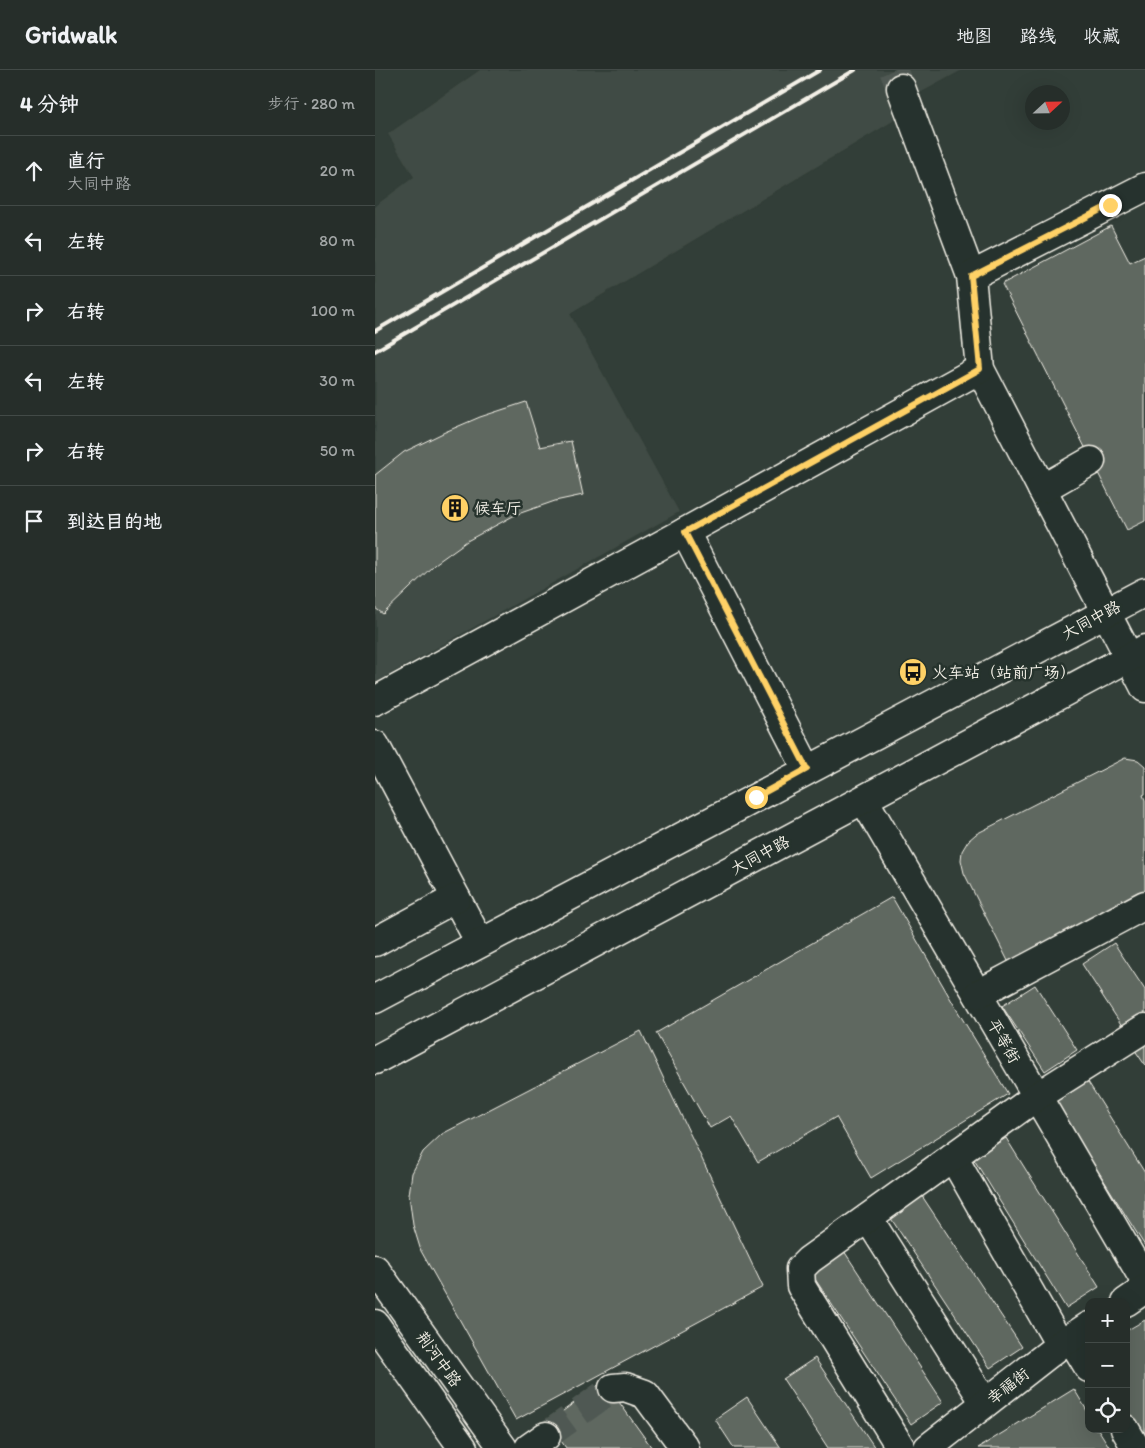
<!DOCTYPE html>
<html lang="zh">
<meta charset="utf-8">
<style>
:root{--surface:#262e2a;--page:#2e3632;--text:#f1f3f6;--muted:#a4a8a8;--line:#424a47}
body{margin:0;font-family:Itim,"LXGW WenKai TC",sans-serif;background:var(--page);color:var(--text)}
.controls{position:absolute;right:15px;bottom:15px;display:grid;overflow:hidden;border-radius:10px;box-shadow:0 5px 20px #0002}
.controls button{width:45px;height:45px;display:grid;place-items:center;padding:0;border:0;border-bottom:1px solid var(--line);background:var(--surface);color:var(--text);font:25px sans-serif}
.compass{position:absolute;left:650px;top:15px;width:45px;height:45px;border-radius:50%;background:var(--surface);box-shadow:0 5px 20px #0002;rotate:68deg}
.stop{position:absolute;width:15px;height:15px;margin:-11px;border:4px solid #ffd166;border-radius:50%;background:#fff}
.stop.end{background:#ffd166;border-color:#fff;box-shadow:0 1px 5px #0008}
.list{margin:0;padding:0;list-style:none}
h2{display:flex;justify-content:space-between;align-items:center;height:65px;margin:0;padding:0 20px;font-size:21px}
h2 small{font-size:16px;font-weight:400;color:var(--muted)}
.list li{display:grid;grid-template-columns:32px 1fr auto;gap:15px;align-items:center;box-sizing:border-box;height:70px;padding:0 20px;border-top:1px solid var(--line)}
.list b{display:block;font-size:19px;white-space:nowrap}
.list p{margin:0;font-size:16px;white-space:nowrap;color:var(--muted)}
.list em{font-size:16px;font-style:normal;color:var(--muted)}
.icon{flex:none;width:28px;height:28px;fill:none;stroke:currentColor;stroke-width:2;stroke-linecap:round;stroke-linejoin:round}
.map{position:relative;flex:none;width:770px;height:1378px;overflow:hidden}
header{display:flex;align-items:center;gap:30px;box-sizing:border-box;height:70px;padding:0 25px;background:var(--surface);border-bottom:1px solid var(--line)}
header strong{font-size:24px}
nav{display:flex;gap:28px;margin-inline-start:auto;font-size:18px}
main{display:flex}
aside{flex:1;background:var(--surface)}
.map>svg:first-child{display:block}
</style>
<header>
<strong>Gridwalk</strong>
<nav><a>地图</a><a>路线</a><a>收藏</a></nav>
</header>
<main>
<aside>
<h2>4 分钟<small>步行 · 280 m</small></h2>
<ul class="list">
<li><svg class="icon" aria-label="ahead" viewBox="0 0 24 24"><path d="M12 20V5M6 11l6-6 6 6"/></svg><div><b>直行</b><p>大同中路</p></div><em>20 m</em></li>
<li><svg class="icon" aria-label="left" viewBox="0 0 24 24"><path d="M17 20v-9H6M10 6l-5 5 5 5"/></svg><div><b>左转</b></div><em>80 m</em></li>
<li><svg class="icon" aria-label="right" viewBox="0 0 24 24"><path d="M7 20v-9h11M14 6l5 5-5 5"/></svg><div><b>右转</b></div><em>100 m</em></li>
<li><svg class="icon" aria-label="left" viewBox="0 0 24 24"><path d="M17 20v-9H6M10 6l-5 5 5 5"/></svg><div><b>左转</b></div><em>30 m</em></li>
<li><svg class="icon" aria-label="right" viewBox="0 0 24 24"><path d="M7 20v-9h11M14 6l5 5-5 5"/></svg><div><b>右转</b></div><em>50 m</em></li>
<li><svg class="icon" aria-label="arrive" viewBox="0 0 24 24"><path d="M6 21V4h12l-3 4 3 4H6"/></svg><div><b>到达目的地</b></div></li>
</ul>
</aside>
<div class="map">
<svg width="770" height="1378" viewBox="0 0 770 1378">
<rect width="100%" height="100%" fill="#323e38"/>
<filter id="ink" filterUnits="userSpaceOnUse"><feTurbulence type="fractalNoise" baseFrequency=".02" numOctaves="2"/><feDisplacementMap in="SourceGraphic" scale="10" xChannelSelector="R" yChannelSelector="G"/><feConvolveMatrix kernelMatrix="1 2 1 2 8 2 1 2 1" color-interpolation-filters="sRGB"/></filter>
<g filter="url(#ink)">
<path fill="#404b44" d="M105,0H587L519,37L518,51L195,244L304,442L1,612L0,136L39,107L13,64Z"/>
<g fill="#5f6861" stroke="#f4f1e8">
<path d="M736,156L755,193L770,186V451L752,460L627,214Z"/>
<path d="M151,332L165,377L196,371L208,425L180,431L140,445L92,471L60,494L8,544L0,538V405L29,382L70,362L105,347Z"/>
<path d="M750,688L763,690L770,696V724L768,725L770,730V828L636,897L589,803L586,790L587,781L593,771L601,764Z"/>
<path d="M517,827L582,940L633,1024L496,1108L461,1047L383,1092L356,1046L335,1058L281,963Z"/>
<path d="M739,873L770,920V945L749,959L707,894Z"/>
<path d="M660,915L702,980L670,1001L627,936Z"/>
<path d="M266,961L388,1217L141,1350L46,1181L38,1155L34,1125L37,1103L48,1082L67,1064Z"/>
<path d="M770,972V995L759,979Z"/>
<path d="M710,1007L770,1103V1176L677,1028Z"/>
<path d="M631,1068L724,1217L691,1238L598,1088Z"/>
<path d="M547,1126L647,1277L615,1298L515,1147Z"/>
<path d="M469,1181L568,1332L536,1354L436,1203Z"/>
<path d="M770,1250V1378L751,1355V1261Z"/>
<path d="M440,1288L500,1378H453L408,1309Z"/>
<path d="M229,1311L277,1378H191L173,1352Z"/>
<path d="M699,1319L714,1344V1359H723L735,1378H603Z"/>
<path d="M372,1327L406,1378H359L340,1349Z"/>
</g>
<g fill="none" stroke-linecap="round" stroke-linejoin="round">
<g stroke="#4f5952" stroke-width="28" stroke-dasharray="28 14" stroke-linecap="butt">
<path d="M518,0L526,18"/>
<path d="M171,1366L238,1318"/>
</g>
<defs>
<g id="minor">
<path d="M526,18L596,206L605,299L770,618"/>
<path d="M596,206L770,117"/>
<path d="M667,419L716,391"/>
<path d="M310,462L605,299"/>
<path d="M0,631L310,462L432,699"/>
<path d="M0,675L105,873"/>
<path d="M489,730L770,1211"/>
<path d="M0,872L81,828"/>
<path d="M603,924L770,835"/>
<path d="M578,1087L685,1275"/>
<path d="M493,1148L610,1333"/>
<path d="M751,1232L770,1219"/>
<path d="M696,1268L714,1298"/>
<path d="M238,1318L250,1317L270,1324L310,1378"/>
<path d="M750,1359L761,1378"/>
<path d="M154,1378L171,1366"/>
<path d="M526,1378L426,1216L425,1199L434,1190L661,1027L770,958"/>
<path d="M553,1378L685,1275L714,1256"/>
</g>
<g id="major">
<path d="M0,929L770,522"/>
<path d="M0,990L770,579"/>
<path d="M0,1199L128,1378"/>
<path d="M0,1254L88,1378"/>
</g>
</defs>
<use href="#minor" stroke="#f4f1e8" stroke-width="31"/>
<use href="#major" stroke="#f4f1e8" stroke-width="31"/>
<use href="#minor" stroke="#26332d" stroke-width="28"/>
<use href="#major" stroke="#26332d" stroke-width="28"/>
<g stroke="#f4f1e8" stroke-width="4">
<path d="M0,261L445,0"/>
<path d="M0,281L480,0"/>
</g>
</g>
</g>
<g fill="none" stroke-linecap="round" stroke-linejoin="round" filter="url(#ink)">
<path stroke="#ffd166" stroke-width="6" d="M381,727L432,699L310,462L605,299L596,206L735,135"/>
</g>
<defs>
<symbol id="building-disc" viewBox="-11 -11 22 22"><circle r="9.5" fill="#ffd166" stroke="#26332d"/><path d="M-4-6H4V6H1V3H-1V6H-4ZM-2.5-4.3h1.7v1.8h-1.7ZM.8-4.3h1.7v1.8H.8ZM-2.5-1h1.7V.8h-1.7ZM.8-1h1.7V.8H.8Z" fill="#111"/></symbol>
<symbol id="bus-disc" viewBox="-11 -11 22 22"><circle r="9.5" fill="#ffd166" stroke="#26332d"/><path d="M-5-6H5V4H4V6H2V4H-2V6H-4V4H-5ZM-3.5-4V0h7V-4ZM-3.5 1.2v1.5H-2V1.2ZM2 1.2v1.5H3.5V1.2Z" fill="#111"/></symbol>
</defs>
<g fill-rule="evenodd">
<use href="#building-disc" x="64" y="422" width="32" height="32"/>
<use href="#bus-disc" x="522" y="586" width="32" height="32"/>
</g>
<g text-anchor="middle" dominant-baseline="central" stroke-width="5" stroke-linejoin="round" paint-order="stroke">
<g font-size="16" fill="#f4f1e8" stroke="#26332d" text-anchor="start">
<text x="99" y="438">候车厅</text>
<text x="557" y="602">火车站（站前广场）</text>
</g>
<g font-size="16" fill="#f4f1e8" stroke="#26332d">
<text transform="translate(716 550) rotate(-28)">大同中路</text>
<text transform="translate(385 785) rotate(-28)">大同中路</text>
<text transform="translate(629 971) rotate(60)">平等街</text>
<text transform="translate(64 1289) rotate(54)">荆河中路</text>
<text transform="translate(633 1316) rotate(-38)">幸福街</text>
</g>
</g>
</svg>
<div class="controls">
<button>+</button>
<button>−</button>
<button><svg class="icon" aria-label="locate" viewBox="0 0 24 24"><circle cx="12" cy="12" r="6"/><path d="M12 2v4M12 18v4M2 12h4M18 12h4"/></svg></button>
</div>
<svg class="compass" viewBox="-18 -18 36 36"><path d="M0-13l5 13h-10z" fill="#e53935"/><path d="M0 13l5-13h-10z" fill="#a4a8a8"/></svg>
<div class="stop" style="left:381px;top:727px"></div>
<div class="stop end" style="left:735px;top:135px"></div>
</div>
</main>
